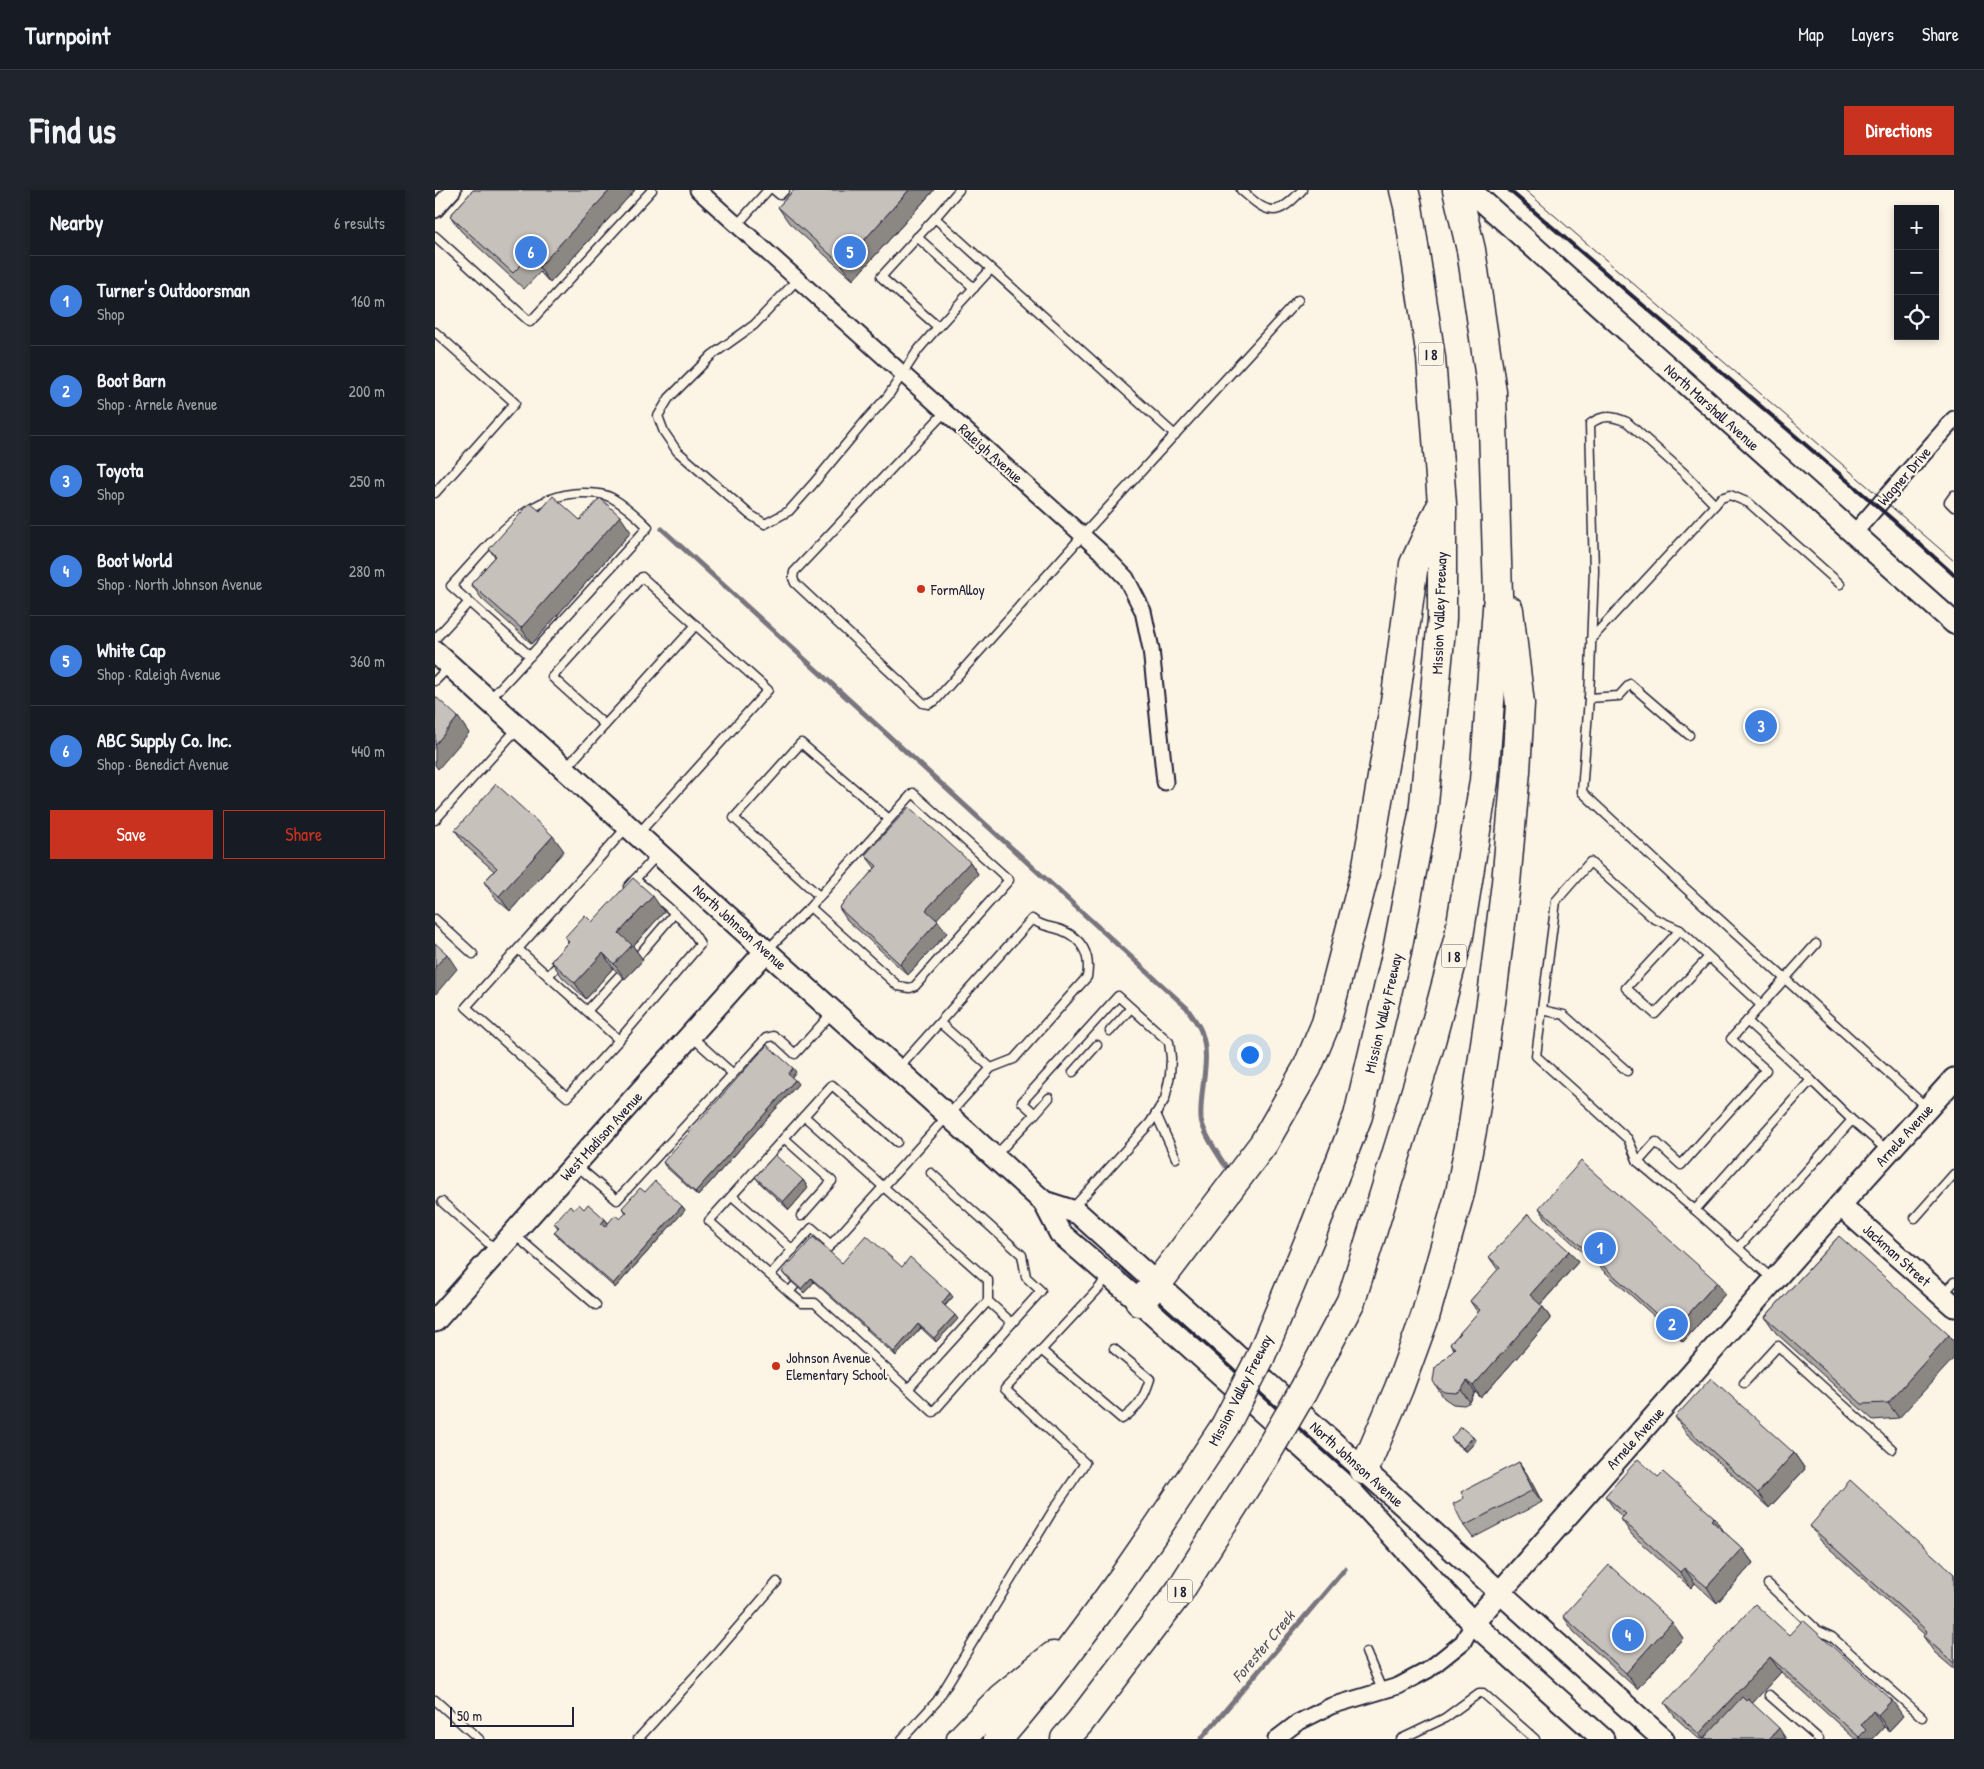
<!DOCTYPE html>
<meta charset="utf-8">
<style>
:root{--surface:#171b24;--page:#20242c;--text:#f1f3f6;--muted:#9ea1a6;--line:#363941;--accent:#c8321e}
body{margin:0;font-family:"Patrick Hand",sans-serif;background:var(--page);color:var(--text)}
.controls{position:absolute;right:15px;top:15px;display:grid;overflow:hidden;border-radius:0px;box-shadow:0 2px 8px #0003}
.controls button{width:45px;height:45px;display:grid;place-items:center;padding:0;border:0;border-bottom:1px solid var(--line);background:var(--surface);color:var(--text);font:25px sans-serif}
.scale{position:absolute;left:15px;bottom:12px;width:124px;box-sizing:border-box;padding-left:5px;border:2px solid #22223b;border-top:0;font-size:14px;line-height:18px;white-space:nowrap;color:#22223b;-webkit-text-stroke:4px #fcf5e5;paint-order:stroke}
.you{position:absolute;left:814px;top:864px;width:18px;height:18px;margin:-12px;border:4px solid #fff;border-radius:50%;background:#1a73e8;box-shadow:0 0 0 8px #1a73e833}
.badge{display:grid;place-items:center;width:32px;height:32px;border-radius:50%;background:var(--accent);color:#fff;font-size:16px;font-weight:700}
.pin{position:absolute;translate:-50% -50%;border:2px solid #fff;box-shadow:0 1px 5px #0006}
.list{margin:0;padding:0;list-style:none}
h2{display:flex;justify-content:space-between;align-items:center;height:65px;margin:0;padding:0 20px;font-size:21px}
h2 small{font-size:16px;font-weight:400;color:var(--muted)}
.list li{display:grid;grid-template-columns:32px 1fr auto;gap:15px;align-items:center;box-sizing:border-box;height:90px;padding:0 20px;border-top:1px solid var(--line)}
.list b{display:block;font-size:19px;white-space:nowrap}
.list p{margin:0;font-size:16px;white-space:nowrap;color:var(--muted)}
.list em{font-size:16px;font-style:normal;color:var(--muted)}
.actions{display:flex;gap:10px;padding:15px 20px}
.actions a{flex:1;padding:11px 0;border:1px solid var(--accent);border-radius:0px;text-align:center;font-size:18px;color:var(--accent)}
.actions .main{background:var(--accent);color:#fff}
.icon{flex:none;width:28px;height:28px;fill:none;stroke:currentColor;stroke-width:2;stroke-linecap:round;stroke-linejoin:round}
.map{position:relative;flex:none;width:1519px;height:1549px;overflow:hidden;border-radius:0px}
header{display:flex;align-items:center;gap:30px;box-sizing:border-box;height:70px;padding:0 25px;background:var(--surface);border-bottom:1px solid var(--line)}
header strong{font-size:24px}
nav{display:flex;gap:28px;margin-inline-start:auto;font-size:18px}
.intro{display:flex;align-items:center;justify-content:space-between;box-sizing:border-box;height:120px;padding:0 30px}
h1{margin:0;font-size:35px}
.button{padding:12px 22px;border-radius:0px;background:var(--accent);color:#fff;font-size:18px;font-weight:700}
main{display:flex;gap:30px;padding:0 30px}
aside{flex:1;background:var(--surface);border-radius:0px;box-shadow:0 2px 8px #0003}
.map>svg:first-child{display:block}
</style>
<header>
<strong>Turnpoint</strong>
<nav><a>Map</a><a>Layers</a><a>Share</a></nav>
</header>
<div class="intro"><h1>Find us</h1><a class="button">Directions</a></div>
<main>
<aside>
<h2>Nearby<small>6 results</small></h2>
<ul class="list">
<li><span class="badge" style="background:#3f7fe0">1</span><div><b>Turner's Outdoorsman</b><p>Shop</p></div><em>160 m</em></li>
<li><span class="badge" style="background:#3f7fe0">2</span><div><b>Boot Barn</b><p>Shop · Arnele Avenue</p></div><em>200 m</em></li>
<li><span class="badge" style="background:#3f7fe0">3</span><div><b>Toyota</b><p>Shop</p></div><em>250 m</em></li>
<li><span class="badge" style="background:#3f7fe0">4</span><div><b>Boot World</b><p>Shop · North Johnson Avenue</p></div><em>280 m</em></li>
<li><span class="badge" style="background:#3f7fe0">5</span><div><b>White Cap</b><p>Shop · Raleigh Avenue</p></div><em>360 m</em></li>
<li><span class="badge" style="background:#3f7fe0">6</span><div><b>ABC Supply Co. Inc.</b><p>Shop · Benedict Avenue</p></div><em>440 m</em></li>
</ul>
<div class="actions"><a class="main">Save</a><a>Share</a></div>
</aside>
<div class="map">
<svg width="1519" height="1549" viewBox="0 0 1519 1549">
<rect width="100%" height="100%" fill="#fcf5e5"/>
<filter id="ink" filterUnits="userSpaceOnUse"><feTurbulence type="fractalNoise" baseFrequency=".02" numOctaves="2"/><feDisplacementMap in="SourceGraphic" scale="10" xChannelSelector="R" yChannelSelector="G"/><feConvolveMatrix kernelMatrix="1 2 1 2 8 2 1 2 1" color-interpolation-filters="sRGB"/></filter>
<g filter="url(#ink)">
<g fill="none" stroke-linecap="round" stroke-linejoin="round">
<g stroke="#78757e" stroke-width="5">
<path d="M227,339L752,818C756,825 763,833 766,841C777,869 764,899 766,929C768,943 783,964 791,977"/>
<path d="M766,1549L910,1379"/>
</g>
<defs>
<g id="lane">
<path d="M339,0L345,5L350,0"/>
<path d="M806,0C833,24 841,29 867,0"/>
<path d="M500,28L524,0"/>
<path d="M302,35L333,0"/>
<path d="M0,46L95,132L217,0"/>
<path d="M482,47L539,98"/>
<path d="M362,90L319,135L277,165L234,208L223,226L229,242L242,261L314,324L330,334L354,321L378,294L431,230L453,206L483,160L503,137L446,87L500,28L740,245"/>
<path d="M503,137L556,79"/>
<path d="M0,142L80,213L0,303"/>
<path d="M510,222L359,382L358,388L360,393L488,513L494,514L500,511L648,345L863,110"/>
<path d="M1519,305L1514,312L1519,317"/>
<path d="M1280,315L1286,308L1295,305L1314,313L1405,394"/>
<path d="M34,412L16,396C52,358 89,304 147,303C157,303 168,303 177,308C191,316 202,326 213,337L95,466"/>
<path d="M0,449L34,412L95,466L55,509"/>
<path d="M1156,449L1280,315L1249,283L1192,232C1178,226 1168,224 1155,234L1159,381L1154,508L1147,602L1249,697L1491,917"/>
<path d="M0,491L14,477"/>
<path d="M1154,508L1184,506L1195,494L1254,545"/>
<path d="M170,535L261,435"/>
<path d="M130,579L170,535L117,487L207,387L333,500L204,643"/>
<path d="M0,630L82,539"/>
<path d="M193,697L222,665"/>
<path d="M384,706L299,628L366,553L454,629"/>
<path d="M0,729L38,764"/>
<path d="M1245,740L1191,798L1220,824L1273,768"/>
<path d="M83,759L113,786"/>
<path d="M333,759L375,717L478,603L574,690L480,796L475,798L463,796L375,717"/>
<path d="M203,766L239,724"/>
<path d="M127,771L113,786L184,850L265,755C260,737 216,703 200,689"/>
<path d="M1107,820L1129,825L1192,881"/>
<path d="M152,821L185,785"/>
<path d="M1312,831L1376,890"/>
<path d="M505,833L556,878"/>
<path d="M675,841L696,818"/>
<path d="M256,846L297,883"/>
<path d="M184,850L132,907L31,817L192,637"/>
<path d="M638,882L662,855"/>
<path d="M600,924L614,908"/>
<path d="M721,924L741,968"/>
<path d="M369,926L397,895L462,952"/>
<path d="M1417,930L1303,1058L1260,1020L1376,890L1417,930L1452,960"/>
<path d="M349,948L397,991L366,1026"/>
<path d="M560,966L600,924L587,912L683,806L734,852L736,868L735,885L730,909L715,933L636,1020"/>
<path d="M1203,972L1221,952L1246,975L1331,880L1296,849L1381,754"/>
<path d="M141,975L182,1010L331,848L338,846L345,850L360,864L397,823"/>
<path d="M496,983L587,1065L591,1087L606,1101L577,1133"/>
<path d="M297,1006L358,1060"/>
<path d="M7,1012L61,1060"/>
<path d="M1260,1020L1203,972L1193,949L1101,866L1121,711L1155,672L1218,728L1245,740L1326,815"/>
<path d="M1480,1028L1519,984"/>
<path d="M80,1045L161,1115"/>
<path d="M1303,1058L1337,1089"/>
<path d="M391,1060L556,878L579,869L652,787C656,765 647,748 626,740C615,736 607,737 597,729L463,879"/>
<path d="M335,1085L377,1038L396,1055"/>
<path d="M354,1102L274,1031L369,926L553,1090V1111L577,1133L498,1222L380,1113H367L354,1102L360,1095"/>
<path d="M1508,1104L1519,1092"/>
<path d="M606,1160L687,1229C703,1218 709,1208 715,1189L679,1159"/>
<path d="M1309,1193L1343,1156L1457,1259"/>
<path d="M473,1199L553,1111"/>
<path d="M1333,1394L1382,1440L1397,1447L1487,1527"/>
<path d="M931,1462L947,1500"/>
<path d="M1334,1505L1384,1549"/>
<path d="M0,1510L44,1549"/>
<path d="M203,1549L279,1465L342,1392"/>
<path d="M467,1549L502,1511L617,1322L650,1273L570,1199L665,1097L672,1085"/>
<path d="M966,1549L1010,1528L1044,1503H1048L1100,1549"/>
</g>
<g id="street">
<path d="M263,0L665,361L691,388L708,421L716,459L730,592"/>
<path d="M0,20L18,0"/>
<path d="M1419,343L1519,229"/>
<path d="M841,1549L862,1533L896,1516L963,1496L993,1480L1028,1452L1038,1433"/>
</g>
<g id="secondary">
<path d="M1035,0L1519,433"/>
<path d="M0,462L609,1012L643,1023L1228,1549"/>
<path d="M609,1012L625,1043L705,1112L919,1304L1038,1433L1168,1549"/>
<path d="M1405,1015L1519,1116"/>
<path d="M0,1131L331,761"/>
<path d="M1038,1433L1405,1015L1519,889"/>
</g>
<g id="highway">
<path d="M705,1112L729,1085L829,953L872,878L891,833L932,675L961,505L979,374L1003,322"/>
<path d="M825,1168L876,1046L923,926L962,761L988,624L1007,429V314L996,168L973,16L969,0"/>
<path d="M867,1203L916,1111L995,855L1024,746L1049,591L1063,405L1057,202L1036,60L1022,0"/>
<path d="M929,1280L964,1198L990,1127L1025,1003L1038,935L1057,806L1071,693L1081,581L1085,514L1074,420"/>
<path d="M526,1549L566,1508L618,1466"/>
<path d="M563,1549C648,1451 719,1344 790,1236"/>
<path d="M630,1549L645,1532L744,1402L832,1263"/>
</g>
</defs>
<use href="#lane" stroke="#22223b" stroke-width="11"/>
<use href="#street" stroke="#22223b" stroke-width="19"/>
<use href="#secondary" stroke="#22223b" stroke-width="25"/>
<use href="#highway" stroke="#22223b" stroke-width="31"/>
<use href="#lane" stroke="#fcf5e5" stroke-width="8"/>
<use href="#street" stroke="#fcf5e5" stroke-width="15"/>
<use href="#secondary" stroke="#fcf5e5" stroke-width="21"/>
<use href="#highway" stroke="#fcf5e5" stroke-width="28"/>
<path stroke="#22223b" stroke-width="1" d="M1090,0L1519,371"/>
<path stroke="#22223b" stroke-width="4" d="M1074,0L1457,329L1519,385"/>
<defs>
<g id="highway-bridge">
<path d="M790,1236L825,1168"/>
<path d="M832,1263L867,1203"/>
</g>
</defs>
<use href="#highway-bridge" stroke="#22223b" stroke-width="31" stroke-linecap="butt"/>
<use href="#highway-bridge" stroke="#fcf5e5" stroke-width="28"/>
</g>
<g fill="#aaa6a1" stroke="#22223b">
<path d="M38,0H200L115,93L105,82L89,99L26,41L15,26Z"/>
<path d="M359,0H499L418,90L354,33L343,17Z"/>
<path d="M105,321L196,342L97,454L47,409L36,394L60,367L54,359Z"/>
<path d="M20,640L129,661L75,721L60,708L49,692L59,681L31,656Z"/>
<path d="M430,665L535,672L543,684L501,729L512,743L473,785L412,730L404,718L440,678Z"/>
<path d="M229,722L198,756L208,770L190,789L178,778L151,809L127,787L116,771L133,752L130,747L157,732Z"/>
<path d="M361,882L356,887L363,894L263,1006L230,976L228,972Z"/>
<path d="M320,987L368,990L373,998L354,1020L326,994Z"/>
<path d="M210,1002L247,1016L250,1020L180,1098L122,1046L119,1042L123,1038L119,1033L139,1020L149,1019L170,1029L173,1033L185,1029L191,1023L187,1018Z"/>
<path d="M1104,1018L1290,1104L1248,1152L1112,1030Z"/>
<path d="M1404,1046L1464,1228L1438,1230L1341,1143L1330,1127Z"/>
<path d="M1134,1061L1143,1072L1105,1115L1108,1117L1116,1129L1046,1208L1040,1202L1035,1212L1029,1215L1018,1214L1009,1208L1001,1196L1019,1159L1015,1154L1043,1123L1035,1111L1063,1080L1054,1067Z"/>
<path d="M407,1073L467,1077L518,1107L510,1116L523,1129L501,1152L486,1138L461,1166L379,1092L369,1103L350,1086L347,1082Z"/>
<path d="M1240,1227L1359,1263L1370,1279L1334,1318L1251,1243Z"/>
<path d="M1016,1248L1041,1251L1031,1262L1019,1252Z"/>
<path d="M1084,1272L1092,1284L1107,1312L1038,1348L1029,1336V1308Z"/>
<path d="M1223,1287L1279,1327L1289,1342L1307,1358L1318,1373L1282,1413L1260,1393L1256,1398L1197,1345L1186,1329L1188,1327L1181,1321L1170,1306Z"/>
<path d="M1375,1336L1519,1384V1479L1499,1462L1488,1446L1490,1445L1386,1351Z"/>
<path d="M1128,1426L1248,1448L1202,1499L1139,1442Z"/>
<path d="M1354,1445L1468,1526L1454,1541L1449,1537L1438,1549H1420L1346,1482L1317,1513L1351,1549H1264L1241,1528L1230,1513Z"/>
</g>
<g fill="#8b8783" stroke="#22223b">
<path d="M175,0H200L115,93L104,77Z"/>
<path d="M474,0H499L418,90L407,75Z"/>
<path d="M185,326L196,342L97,454L86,438Z"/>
<path d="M23,527L34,543L3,579L0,575V555Z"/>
<path d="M118,646L129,661L75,721L64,706Z"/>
<path d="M535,672L543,684L499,732L491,720Z"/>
<path d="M218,706L229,722L198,756L208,770L190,789L179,774L184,743Z"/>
<path d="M503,731L512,743L473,785L465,774Z"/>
<path d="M168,763L178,778L151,809L140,793Z"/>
<path d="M12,764L22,779L0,805V777Z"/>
<path d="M358,878L361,882L356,888L353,884Z"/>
<path d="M360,890L363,894L263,1006L260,1002Z"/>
<path d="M368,990L373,998L354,1020L348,1012Z"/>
<path d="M247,1016L250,1020L180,1098L178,1094Z"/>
<path d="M170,1029L173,1033L169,1038L166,1034Z"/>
<path d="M1134,1061L1143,1072L1103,1117L1095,1105Z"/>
<path d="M376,1088L379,1092L369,1103L366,1099Z"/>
<path d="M1282,1092L1290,1104L1248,1152L1239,1140Z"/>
<path d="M515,1103L518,1107L509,1116L507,1113Z"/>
<path d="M1108,1117L1116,1129L1046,1208L1038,1196Z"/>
<path d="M520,1125L523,1129L501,1152L499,1148Z"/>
<path d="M483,1134L486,1138L461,1166L459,1162Z"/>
<path d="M1514,1145L1519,1152V1168L1464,1228L1453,1213Z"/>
<path d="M1032,1191L1040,1202L1035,1212L1026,1200Z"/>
<path d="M1038,1247L1041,1251L1031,1262L1028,1258Z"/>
<path d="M1359,1263L1370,1279L1334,1318L1323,1303Z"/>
<path d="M1084,1272L1092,1284L1107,1312L1098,1300Z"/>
<path d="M1279,1327L1290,1343L1276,1330Z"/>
<path d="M1307,1358L1318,1373L1282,1413L1272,1397Z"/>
<path d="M1249,1378L1260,1393L1256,1398L1245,1382Z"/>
<path d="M1237,1432L1248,1448L1202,1499L1191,1483Z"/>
<path d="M1335,1467L1346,1482L1285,1549H1268L1264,1544Z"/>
<path d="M1457,1510L1468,1526L1454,1541L1443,1525Z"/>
<path d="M1438,1521L1449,1537L1438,1549H1426L1424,1547L1426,1535Z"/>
<path d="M1344,1538L1351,1549H1334Z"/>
</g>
<g fill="#c6c1bb" stroke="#22223b">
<path d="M38,0H175L104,77L94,67L78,83L15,26Z"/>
<path d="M359,0H474L407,75L343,17Z"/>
<path d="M118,306L145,330L165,308L185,326L86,438L36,394L61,366L54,359L95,313L105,321Z"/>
<path d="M0,506L23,527L0,555Z"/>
<path d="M61,594L118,646L64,706L49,692L62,678L20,640Z"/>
<path d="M474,617L535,672L491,720L503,731L465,774L404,718L442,676L430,665Z"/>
<path d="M198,688L218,706L184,743L197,755L179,774L168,763L140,793L116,771L134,751L130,747L150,725L157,732Z"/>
<path d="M0,753L12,764L0,777Z"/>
<path d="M332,855L358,878L353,884L360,890L260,1002L228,972Z"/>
<path d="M340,965L368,990L348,1012L320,987Z"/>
<path d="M1146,971L1282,1092L1239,1140L1104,1018Z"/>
<path d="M220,991L247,1016L178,1094L119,1042L124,1037L119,1033L135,1015L139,1020L144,1014L149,1019L153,1014L170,1029L166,1034L170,1037L180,1025L185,1029L192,1022L187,1018L205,998L210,1002Z"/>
<path d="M1093,1024L1134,1061L1095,1105L1108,1117L1038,1196L1032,1191L1026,1200L1021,1203L1009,1202L1001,1196L998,1191L1000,1178L1020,1158L1015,1154L1045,1120L1035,1111L1065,1077L1054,1067Z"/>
<path d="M431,1045L467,1077L475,1067L515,1103L507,1113L520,1125L499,1148L483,1134L459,1162L376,1088L366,1099L347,1082L378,1047L407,1073Z"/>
<path d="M1404,1046L1514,1145L1453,1213L1427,1214L1330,1127Z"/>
<path d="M1276,1188L1359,1263L1323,1303L1240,1227Z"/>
<path d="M1026,1237L1038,1247L1028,1258L1016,1248Z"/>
<path d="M1203,1269L1223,1287L1228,1282L1279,1327L1276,1330L1307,1358L1272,1397L1249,1378L1245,1382L1186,1329L1191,1324L1170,1306Z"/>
<path d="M1084,1272L1098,1300L1029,1336L1018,1314L1029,1308L1026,1302Z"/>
<path d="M1415,1290L1519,1384V1473L1488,1446L1492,1441L1375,1336Z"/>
<path d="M1174,1375L1237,1432L1191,1483L1128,1426Z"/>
<path d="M1320,1414L1354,1445L1368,1430L1457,1510L1443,1525L1438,1521L1426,1535L1431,1540L1424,1547L1335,1467L1264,1544L1230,1513Z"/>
<path d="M1307,1507L1311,1511L1313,1509L1344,1538L1334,1549H1268Z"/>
</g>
</g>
<g fill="#c8321e" stroke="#fcf5e5" stroke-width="2">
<circle cx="486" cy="399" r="5"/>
<circle cx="341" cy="1176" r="5"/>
</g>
<g text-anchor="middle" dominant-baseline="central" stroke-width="4.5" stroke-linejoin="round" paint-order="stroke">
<g fill="#fcf5e5" stroke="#63616e" stroke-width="1">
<rect x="983.5" y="152.5" width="25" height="23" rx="4"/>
<rect x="1006.5" y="754.5" width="25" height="23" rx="4"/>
<rect x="732.5" y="1389.5" width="25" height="23" rx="4"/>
</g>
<g font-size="14" font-weight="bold" fill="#22223b">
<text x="996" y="164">I 8</text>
<text x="1019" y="766">I 8</text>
<text x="745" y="1401">I 8</text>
</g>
<g font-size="15" fill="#22223b" stroke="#fcf5e5">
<text transform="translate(1277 217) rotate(42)">North Marshall Avenue</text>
<text transform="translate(556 263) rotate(42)">Raleigh Avenue</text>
<text transform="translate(1469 286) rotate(-49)">Wagner Drive</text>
<text transform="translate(1004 423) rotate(-88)">Mission Valley Freeway</text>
<text transform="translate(305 737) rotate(42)">North Johnson Avenue</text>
<text transform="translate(948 823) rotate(-77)">Mission Valley Freeway</text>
<text transform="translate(1469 945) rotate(-48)">Arnele Avenue</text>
<text transform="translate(166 946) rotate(-48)">West Madison Avenue</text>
<text transform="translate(1462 1065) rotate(42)">Jackman Street</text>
<text transform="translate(805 1200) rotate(-63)">Mission Valley Freeway</text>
<text transform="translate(1200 1248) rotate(-48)">Arnele Avenue</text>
<text transform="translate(922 1274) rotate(42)">North Johnson Avenue</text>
</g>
<g font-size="15" fill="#22223b" stroke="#fcf5e5" text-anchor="start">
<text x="496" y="399">FormAlloy</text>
<text x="351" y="1167">Johnson Avenue<tspan x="351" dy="17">Elementary School</tspan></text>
</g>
<g font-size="16" font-style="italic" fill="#545362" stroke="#fcf5e5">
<text transform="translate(828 1456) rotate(-50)">Forester Creek</text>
</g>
</g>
</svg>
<div class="controls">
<button>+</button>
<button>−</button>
<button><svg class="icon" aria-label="locate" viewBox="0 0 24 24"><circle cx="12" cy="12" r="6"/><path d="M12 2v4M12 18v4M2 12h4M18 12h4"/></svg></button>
</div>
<div class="scale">50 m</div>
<div class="you"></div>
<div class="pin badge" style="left:1165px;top:1058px;background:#3f7fe0">1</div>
<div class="pin badge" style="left:1237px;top:1134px;background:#3f7fe0">2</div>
<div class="pin badge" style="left:1326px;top:536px;background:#3f7fe0">3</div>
<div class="pin badge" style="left:1193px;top:1445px;background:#3f7fe0">4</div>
<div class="pin badge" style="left:415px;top:62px;background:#3f7fe0">5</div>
<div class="pin badge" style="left:96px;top:62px;background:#3f7fe0">6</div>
</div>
</main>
